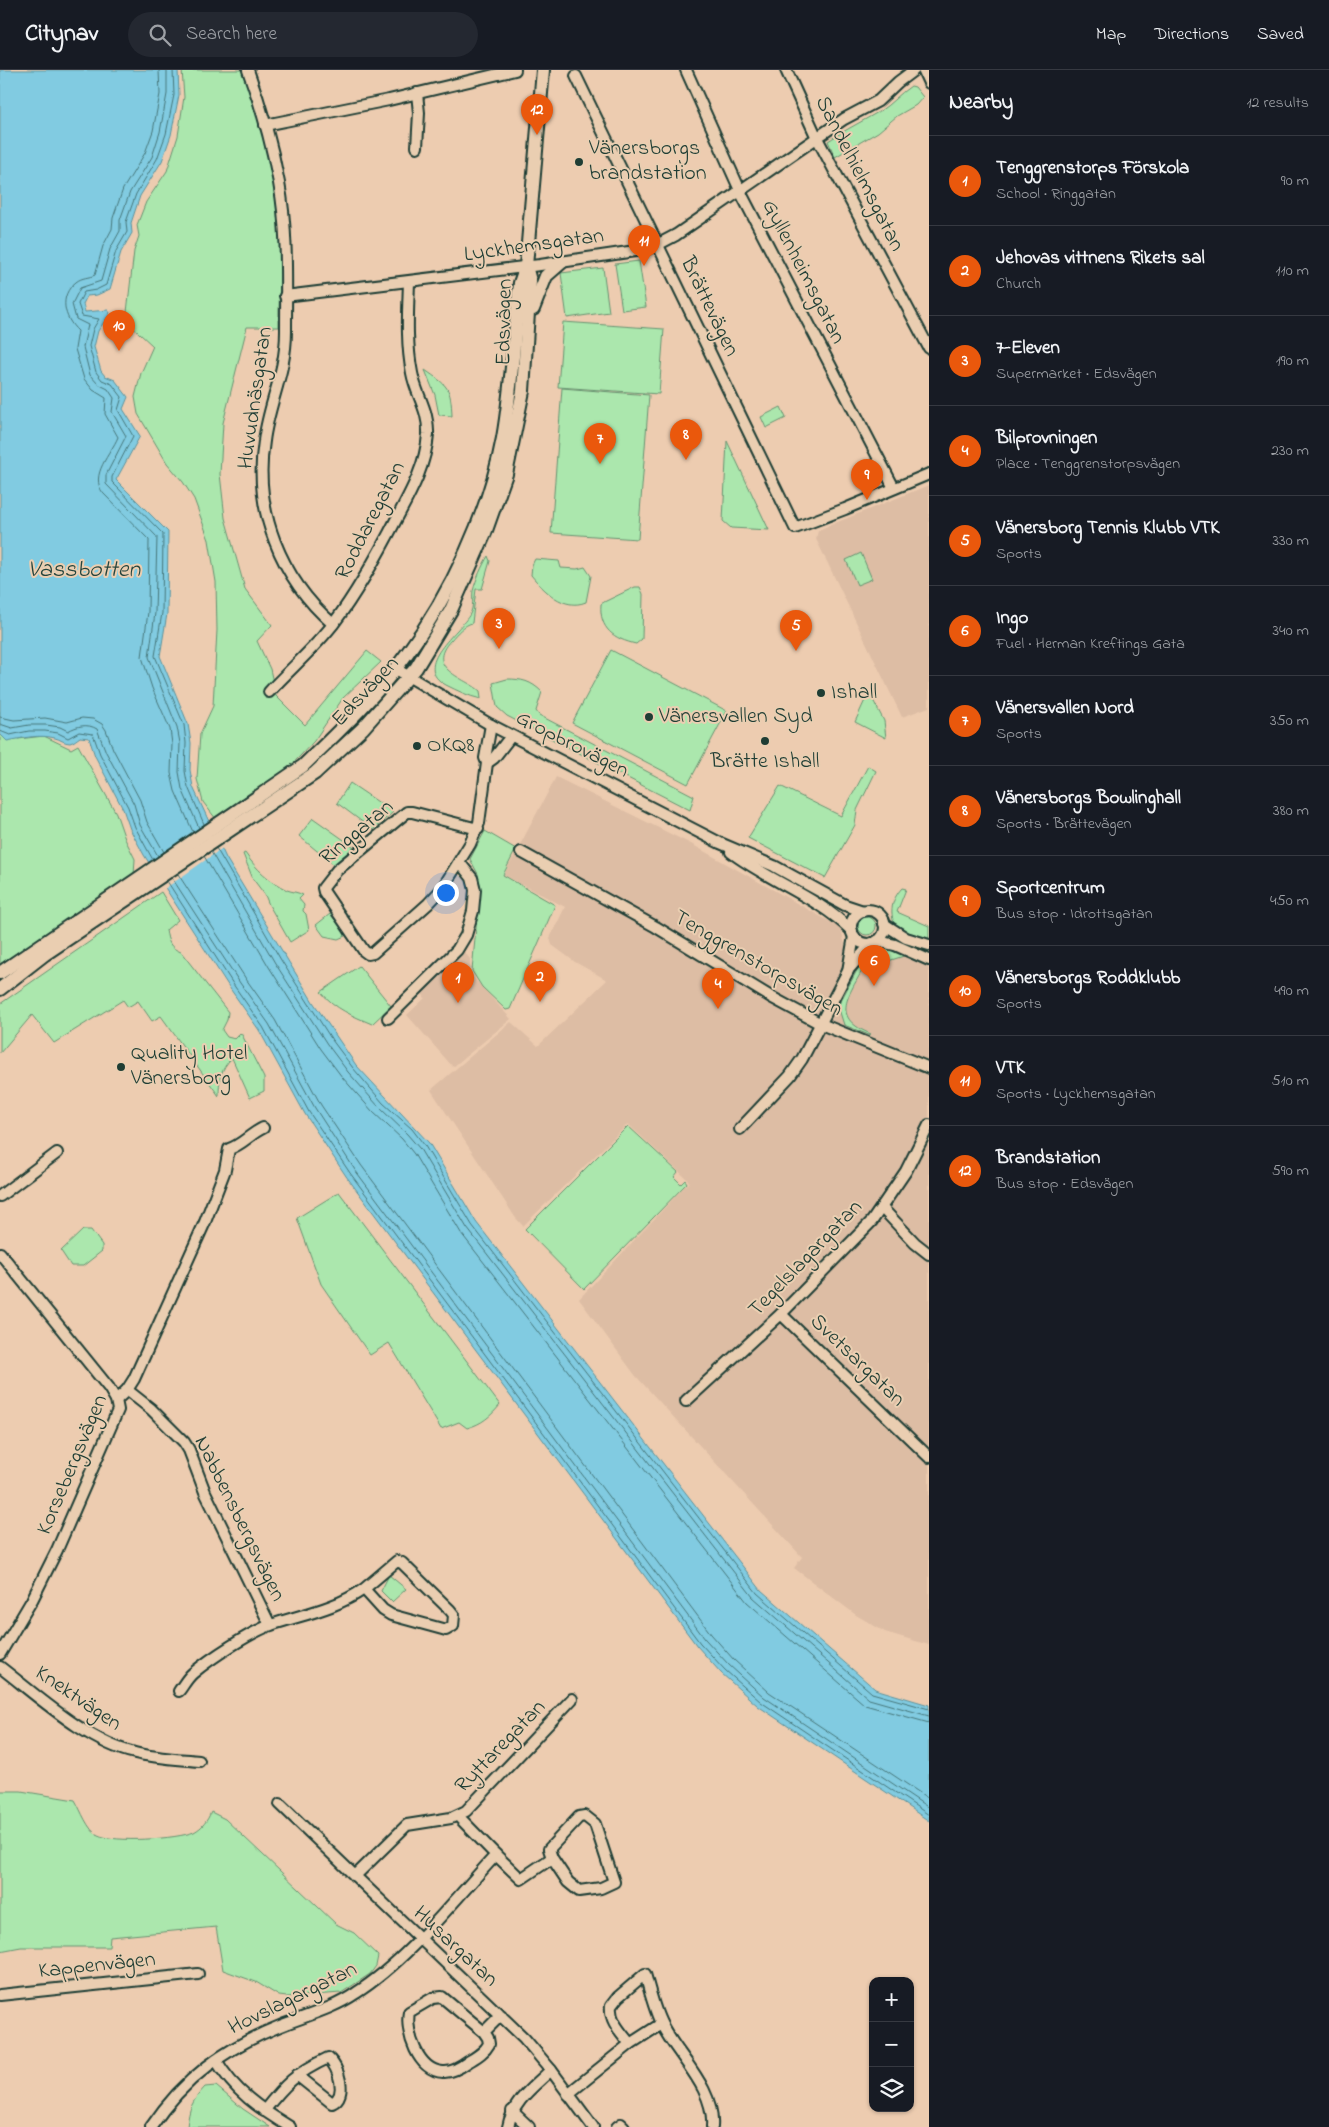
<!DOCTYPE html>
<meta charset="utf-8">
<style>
:root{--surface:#171b24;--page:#242831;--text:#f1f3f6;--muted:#9ea1a6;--line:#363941;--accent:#ea580c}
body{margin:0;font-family:"Indie Flower",sans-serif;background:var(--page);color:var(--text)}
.controls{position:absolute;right:15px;bottom:15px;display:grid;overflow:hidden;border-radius:10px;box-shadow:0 1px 4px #0004}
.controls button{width:45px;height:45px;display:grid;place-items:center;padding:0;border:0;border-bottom:1px solid var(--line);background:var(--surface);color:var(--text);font:25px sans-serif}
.you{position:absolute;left:445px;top:822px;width:18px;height:18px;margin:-12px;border:4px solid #fff;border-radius:50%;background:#1a73e8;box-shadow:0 0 0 8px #1a73e833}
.badge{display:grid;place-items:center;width:32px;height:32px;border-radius:50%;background:var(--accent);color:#fff;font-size:16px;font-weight:700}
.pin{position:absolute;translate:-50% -41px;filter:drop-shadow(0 1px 2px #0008)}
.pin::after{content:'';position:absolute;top:26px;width:18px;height:15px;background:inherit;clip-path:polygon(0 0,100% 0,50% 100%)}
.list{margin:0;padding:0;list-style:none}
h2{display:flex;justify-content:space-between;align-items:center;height:65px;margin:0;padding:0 20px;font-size:21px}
h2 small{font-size:16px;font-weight:400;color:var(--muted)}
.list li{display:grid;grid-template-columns:32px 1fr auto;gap:15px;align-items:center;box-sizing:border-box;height:90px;padding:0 20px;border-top:1px solid var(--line)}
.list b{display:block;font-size:19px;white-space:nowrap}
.list p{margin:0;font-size:16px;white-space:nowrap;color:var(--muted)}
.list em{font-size:16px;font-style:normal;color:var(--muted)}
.icon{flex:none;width:28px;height:28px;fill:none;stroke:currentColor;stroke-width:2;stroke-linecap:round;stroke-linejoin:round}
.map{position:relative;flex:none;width:929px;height:2057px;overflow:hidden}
header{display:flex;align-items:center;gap:30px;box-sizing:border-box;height:70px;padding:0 25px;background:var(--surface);border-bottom:1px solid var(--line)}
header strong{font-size:24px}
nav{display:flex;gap:28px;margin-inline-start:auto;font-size:18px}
.search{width:350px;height:45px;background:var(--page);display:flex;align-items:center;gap:12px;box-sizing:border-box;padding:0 18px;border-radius:28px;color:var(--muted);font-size:19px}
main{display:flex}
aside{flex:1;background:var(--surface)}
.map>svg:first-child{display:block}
</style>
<header>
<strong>Citynav</strong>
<div class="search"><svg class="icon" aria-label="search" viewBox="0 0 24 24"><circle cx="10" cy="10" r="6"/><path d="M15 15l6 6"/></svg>Search here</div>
<nav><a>Map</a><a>Directions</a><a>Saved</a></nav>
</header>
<main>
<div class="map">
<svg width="929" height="2057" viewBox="0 0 929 2057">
<rect width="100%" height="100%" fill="#edccb0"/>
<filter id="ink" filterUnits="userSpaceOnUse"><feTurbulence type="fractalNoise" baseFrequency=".02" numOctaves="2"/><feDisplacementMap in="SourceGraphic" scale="10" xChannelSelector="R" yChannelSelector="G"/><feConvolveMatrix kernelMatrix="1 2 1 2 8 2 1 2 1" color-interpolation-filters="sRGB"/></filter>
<g filter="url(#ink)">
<g fill="#ddbda4">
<path d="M929,415V637L902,647L816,469L818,461L823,458Z"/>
<path d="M556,707L693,775L841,858L845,876L864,896L898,884L929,897V1575L885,1562L856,1545L794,1498L802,1487L635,1305L579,1229L689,1112L687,1109L628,1054L523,1156L515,1147L431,1020L511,952L538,976L607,910L575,892L552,875L550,868L565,837L504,805Z"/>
<path d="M463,880L470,889L471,905L511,949L453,997L407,945L425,928L421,922Z"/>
</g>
<g fill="#abe7ad" stroke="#659270">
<path d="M182,0H244C258,45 272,91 279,138C284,178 278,217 279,257H247L223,353L220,404L225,448L245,519L272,555L257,571L270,599L276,626L305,655L367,581L381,592L343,628L314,671L286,701L216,749L203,732L197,709L200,664L213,636L217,560L216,512L209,470L194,429L183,412L167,393L138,344L135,327L141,303L153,276L126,251L134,181L139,166L137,155L146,132L167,101L178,66L184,27Z"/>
<path d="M911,16L915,17L923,27L916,35L897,46L878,62L835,87L828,71C845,60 863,51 880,41C891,34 899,24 911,16Z"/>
<path d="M639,191L646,237L622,240L615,194Z"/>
<path d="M603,198L609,242L567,248L561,203Z"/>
<path d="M563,252L664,259L659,324L558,317Z"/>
<path d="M425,300C448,316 451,317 452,346L439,345L435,325Z"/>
<path d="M562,318L649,325L638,469L551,463Z"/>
<path d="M781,337L786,348L766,358L761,347Z"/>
<path d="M727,371L769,460L731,458L723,451Z"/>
<path d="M861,483L872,509L857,515L846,490Z"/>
<path d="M488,486L490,491L482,519H476L472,553C464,555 457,563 451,570C423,599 466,608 480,621L481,629C468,626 458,621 446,615C410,596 460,562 470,544C474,536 472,529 473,521C476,509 482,496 488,486Z"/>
<path d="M535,489L559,491L561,498L577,499L585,497L591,506L586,532C564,541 544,521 531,505L532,495Z"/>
<path d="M635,517H640L643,524L642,569L636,574C614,569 599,559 601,534L604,532Z"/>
<path d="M611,580L727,641L688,714L572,653Z"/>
<path d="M507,609C522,609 531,611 542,622L536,641L539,645L694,726L690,740L507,646L497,637L493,613Z"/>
<path d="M870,627L872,628L884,651L886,668L855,652L866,628Z"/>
<path d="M0,641L18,669L44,666L71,679L78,675L116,743L125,769L135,789L134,805L0,894Z"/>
<path d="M868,696L876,701L857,740L855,755L825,808L748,768L780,716L841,746Z"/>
<path d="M350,713L393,742L373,760L337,733Z"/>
<path d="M313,748L354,777L334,795L299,766Z"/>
<path d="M485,761L516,779L503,805L555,835L510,939L506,940L482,917L472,901L480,815L478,804L470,789Z"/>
<path d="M245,783C256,799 269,811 287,820C292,822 298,822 303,825L299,829L304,835L303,841L306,844L309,860L290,872L269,835L265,825L253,809L243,784Z"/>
<path d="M902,818L906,819L897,842L929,856V871L909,865L896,858C889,843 891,830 902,818Z"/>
<path d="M161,822L178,850L166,860C168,872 170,878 181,882L228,942L227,950L222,960L227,967L235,969L241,963L264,1008V1021L250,1028L232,988C220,999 219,1011 219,1026L161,946L152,951L138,931L128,937L123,930L54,973L32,945L0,983V934Z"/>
<path d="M330,844L343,859L345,866L338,869L324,866L316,855Z"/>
<circle cx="867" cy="856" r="9"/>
<path d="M882,878L907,885L863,899C847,928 831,948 871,964L869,965L844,955L838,936L864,887L871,882Z"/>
<path d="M359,896L391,936L372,954C353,946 335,939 321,922Z"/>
<path d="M628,1056L678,1102L674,1107L681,1114L685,1110L687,1113L584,1219L525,1159Z"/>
<path d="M339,1122L500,1335C491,1346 482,1354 467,1358L459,1352L441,1359L389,1273L370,1285L321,1214L297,1148Z"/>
<path d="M83,1160H91L102,1175V1181L83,1196H71L61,1181Z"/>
<path d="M389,1505L406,1519L392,1532L381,1521Z"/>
<path d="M0,1721H21L75,1730C81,1740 88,1761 98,1765C114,1773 177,1769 194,1762C203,1757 207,1751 211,1742L225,1749L336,1854L354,1863L378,1886L376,1896L370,1904L341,1923L287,1927L279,1926L256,1912L223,1900L216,1857L110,1867L109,1877H21L0,1881Z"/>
<path d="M216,2016L243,2039L270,2057H187C189,2038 192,2031 205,2017Z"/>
</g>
<path fill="#81cbe1" stroke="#5a929c" d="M0,0H178L179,25L171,65L162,91L140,126L131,153L132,163L121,182L110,219L97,225L87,226L83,234L85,242L108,240L110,243L98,261L94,277L101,301L105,306L115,310L128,327L123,339L140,366L116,410L168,462L167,544L160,586L188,654L191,673L190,700L193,717L226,788L313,932L356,995L429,1073L476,1152L761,1520L875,1619L929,1635V1751L758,1636L721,1603L697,1576L346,1106L305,1044L259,960L231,920L144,785L130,759L123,739L95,686L89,668L80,667C77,669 74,672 70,673C64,673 60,669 55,668C39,664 23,668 7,671L0,664Z"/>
<path fill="#edccb0" d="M211,751L224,777L163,820L147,795Z"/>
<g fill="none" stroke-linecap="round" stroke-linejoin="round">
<g stroke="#467679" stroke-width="1">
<path d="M159,0L160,24L153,61L145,83L123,119L113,148L112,159L103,176L95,205C89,208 82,207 76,212C58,226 64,248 78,261L75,279L84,309L93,320L106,328L105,344L118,367C111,384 89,405 103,423L149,470L148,542L142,587L152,618L170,659L172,674L171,703L175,721L193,762"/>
<path d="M167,0V24L160,62L152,87L130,122L120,150V161L110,179L101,211L80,218L72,234L76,249L88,255L83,277L90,305L98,314L108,319L114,328L112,342L126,366L106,405V414L157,467L155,543L149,587L177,657L180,673L179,702L182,719L199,758"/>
<path d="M173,0L174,25L166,64L157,89L136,124L126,152L127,162L116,181L106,215L96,220L84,222L78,234L82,246L99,249L93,259L89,276L96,302L102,310L112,314L122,327L118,340L133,366L112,407V412L163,464L162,543L155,586L184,655L186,673L185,701L188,717L204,754"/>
<path d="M0,647L14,650L45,648L67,652L82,648L93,649L102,654L106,660L113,679L140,730L147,752L164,782"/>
<path d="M0,654L12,658L29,655H46L60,657L68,661C77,656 87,653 97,659L106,682L134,734L140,755L158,786"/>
<path d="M0,661L10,665L29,661H45L58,663L68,668L79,662L93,664L100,684L128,737L135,757L153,790"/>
<path d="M216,778L281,890L332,970L353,998L383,1033L412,1059L425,1076L472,1155L757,1523L872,1623L929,1639"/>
<path d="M211,782L275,893L327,974L348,1002L379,1037L407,1064L420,1079L467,1158L753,1527L869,1629L929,1646"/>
<path d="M204,786L269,897L321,979L342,1007L373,1042L402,1069L414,1084L461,1163L747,1532L865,1635L929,1653"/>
<path d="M178,804L246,909L275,950L321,1035L361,1095L711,1564L734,1590L769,1622L929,1729"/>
<path d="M172,808L240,913L269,954L315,1038L355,1100L705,1569L729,1595L764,1627L929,1738"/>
<path d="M167,811L235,917L263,957L309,1042L350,1103L700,1573L725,1600L761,1632L929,1745"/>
</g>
<defs>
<g id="minor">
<path d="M248,0C261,36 272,75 279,113C288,161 286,212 286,261C286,303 269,332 264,371C253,440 281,509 333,554"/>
<path d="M686,0L743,127L894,418"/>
<path d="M786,0L817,68L929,278"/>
<path d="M923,0L929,13"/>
<path d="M576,6L795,458L845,439L929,404"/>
<path d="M417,23L419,43L417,77"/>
<path d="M265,55L389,30L515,0"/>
<path d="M285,226L540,195L642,180L657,175L676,165L844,49L878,31L898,12L914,0"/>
<path d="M396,599L491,655L720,773L774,796L845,835L863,841"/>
<path d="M269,622C290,599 315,578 334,553C359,520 379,483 398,446C412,420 426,394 428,364C429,340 416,325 412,303C406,273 408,242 409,212"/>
<path d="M487,693L494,688L511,666"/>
<path d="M478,759L412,742H407L337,800L323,818L324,822L364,881L368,884L373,883L428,834L442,819L470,774L479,753L487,693L485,688L491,655"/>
<path d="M521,782L656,857L771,927L821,954L929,998"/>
<path d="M731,782C769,811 817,826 852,861"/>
<circle cx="868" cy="857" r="17"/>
<path d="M884,854L906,868L929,875"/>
<path d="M877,871L895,875L929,890"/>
<path d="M848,900L872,873"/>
<path d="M388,948L457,880L466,865L473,841L475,820L472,808L460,793"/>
<path d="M740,1059L790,1006L802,989L848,901L854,866"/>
<path d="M0,1126L57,1083"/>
<path d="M882,1138L915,1173L929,1184"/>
<path d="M0,1183L109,1318L116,1330L118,1340L57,1480L32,1530L0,1584"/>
<path d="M781,1244L929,1387"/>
<path d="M127,1320L151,1339L184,1372L189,1380L205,1422L270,1555"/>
<path d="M116,1330L127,1320L134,1309L205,1152L225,1100L229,1079C242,1075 250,1064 263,1058"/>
<path d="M686,1331L781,1244L872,1151L906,1101L929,1055"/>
<path d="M0,1597C39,1627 87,1672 135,1683C155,1688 178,1689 199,1691"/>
<path d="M179,1621C183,1616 187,1608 193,1603C211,1588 249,1563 271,1555C304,1544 335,1539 364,1519L383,1540L391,1545L446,1560L453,1556L454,1545L450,1540L402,1493L397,1491L364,1519"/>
<path d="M280,1734L524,1968L551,2000L593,2057"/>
<path d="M496,1785L521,1809L552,1788L549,1779L579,1747L585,1746L595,1754L614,1812L601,1818L579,1821L568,1812L552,1788"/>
<path d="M355,1806L407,1755L451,1748L466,1741L572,1629"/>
<path d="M0,1925L198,1904"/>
<path d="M484,1962L442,1927L433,1928L409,1942C405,1962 418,2001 443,2002C451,2003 461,1997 468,1992C476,1987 484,1983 489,1974L488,1968L484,1962L501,1945"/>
<path d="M630,1974L661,1954"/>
<path d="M216,1990C234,2021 260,2039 290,2057"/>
<path d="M568,2024L630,1974C622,1963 609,1951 611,1936L618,1927L645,1904C650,1921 654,1940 662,1955C678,1987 715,2018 712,2057"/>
<path d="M264,2041C285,2014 296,2003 328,1988C339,1997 348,2026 332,2033L297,2005"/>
<path d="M512,2041L529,2057"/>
<path d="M151,2057C184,2008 225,1978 280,1956C305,1946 333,1939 356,1923C408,1890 454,1830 496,1785L458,1746"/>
<path d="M508,2057C513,2031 532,2018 551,2000"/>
<path d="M617,2057L621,2054L624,2057"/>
</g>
<g id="major">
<path d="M533,239L546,206L562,192"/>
<path d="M0,903L303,696C338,662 378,624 406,585C451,524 489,443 503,368C512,317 514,265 520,213L526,196L543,0"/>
<path d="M0,919L45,884L315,703L363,658L416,598L451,540L485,463L506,404L523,321L530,211L526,196"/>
</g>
</defs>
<use href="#minor" stroke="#1f3d34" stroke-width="14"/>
<use href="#major" stroke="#1f3d34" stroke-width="16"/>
<use href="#minor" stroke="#eaceb1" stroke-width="10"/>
<use href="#major" stroke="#eaceb1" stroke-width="12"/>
</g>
</g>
<g fill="#1f3d34" stroke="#eaceb1" stroke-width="2">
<circle cx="579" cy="92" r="5"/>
<circle cx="821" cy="623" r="5"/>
<circle cx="649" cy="647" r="5"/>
<circle cx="765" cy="671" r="5"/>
<circle cx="417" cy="676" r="5"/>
<circle cx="121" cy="997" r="5"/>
</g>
<g text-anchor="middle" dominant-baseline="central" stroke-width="4" stroke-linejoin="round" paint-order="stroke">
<g font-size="22" fill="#1f3d34" stroke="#eaceb1" text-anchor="start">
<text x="589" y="79">Vänersborgs<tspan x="589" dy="25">brandstation</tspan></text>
<text x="831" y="623">Ishall</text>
<text x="659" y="647">Vänersvallen Syd</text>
<text x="427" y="676">OKQ8</text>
<text x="765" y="692" text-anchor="middle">Brätte Ishall</text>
<text x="131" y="984">Quality Hotel<tspan x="131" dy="25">Vänersborg</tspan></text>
</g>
<g font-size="22" fill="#1f3d34" stroke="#eaceb1">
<text transform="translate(859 104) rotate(63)">Sandelhielmsgatan</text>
<text transform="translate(534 176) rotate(-8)">Lyckhemsgatan</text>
<text transform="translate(803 202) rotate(63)">Gyllenheimsgatan</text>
<text transform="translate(709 237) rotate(64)">Brättevägen</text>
<text transform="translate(505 252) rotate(-89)">Edsvägen</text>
<text transform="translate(256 328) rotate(-82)">Huvudnäsgatan</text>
<text transform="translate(371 451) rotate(-63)">Roddaregatan</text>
<text transform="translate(366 622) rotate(-47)">Edsvägen</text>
<text transform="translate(572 675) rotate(27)">Gropbrovägen</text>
<text transform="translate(357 763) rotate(-40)">Ringgatan</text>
<text transform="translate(758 894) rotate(30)">Tenggrenstorpsvägen</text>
<text transform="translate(806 1189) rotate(-46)">Tegelslagargatan</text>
<text transform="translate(857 1291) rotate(44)">Svetsargatan</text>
<text transform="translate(73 1395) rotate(-67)">Korsebergsvägen</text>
<text transform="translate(239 1449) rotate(64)">Nabbensbergsvägen</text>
<text transform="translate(78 1629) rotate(34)">Knektvägen</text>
<text transform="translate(501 1677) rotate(-46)">Ryttaregatan</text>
<text transform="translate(455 1877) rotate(43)">Husargatan</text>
<text transform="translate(97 1896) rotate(-6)">Kappenvägen</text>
<text transform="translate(293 1929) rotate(-26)">Hovslagargatan</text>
</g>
<g font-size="24" font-style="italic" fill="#24443d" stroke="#eaceb1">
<text x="84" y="500">Vassbotten</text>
</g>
</g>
</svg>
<div class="controls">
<button>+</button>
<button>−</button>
<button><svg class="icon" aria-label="layers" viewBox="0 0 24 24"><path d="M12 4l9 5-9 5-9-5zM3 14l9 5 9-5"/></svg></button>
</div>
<div class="you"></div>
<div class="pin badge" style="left:458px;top:933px">1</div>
<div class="pin badge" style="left:540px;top:932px">2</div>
<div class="pin badge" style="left:499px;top:579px">3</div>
<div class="pin badge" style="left:718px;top:939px">4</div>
<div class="pin badge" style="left:796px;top:581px">5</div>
<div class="pin badge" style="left:874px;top:916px">6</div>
<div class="pin badge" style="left:600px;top:394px">7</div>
<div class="pin badge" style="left:686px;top:390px">8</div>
<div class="pin badge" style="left:867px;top:430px">9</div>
<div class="pin badge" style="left:119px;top:281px">10</div>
<div class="pin badge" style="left:644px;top:196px">11</div>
<div class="pin badge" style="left:537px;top:65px">12</div>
</div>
<aside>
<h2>Nearby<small>12 results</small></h2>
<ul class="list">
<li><span class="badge">1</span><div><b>Tenggrenstorps Förskola</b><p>School · Ringgatan</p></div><em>90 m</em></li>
<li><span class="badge">2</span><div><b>Jehovas vittnens Rikets sal</b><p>Church</p></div><em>110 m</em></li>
<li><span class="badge">3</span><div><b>7-Eleven</b><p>Supermarket · Edsvägen</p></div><em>190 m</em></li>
<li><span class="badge">4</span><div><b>Bilprovningen</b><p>Place · Tenggrenstorpsvägen</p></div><em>230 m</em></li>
<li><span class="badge">5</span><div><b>Vänersborg Tennis Klubb VTK</b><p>Sports</p></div><em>330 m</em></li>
<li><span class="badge">6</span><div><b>Ingo</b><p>Fuel · Herman Kreftings Gata</p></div><em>340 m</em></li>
<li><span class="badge">7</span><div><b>Vänersvallen Nord</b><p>Sports</p></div><em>350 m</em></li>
<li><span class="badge">8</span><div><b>Vänersborgs Bowlinghall</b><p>Sports · Brättevägen</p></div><em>380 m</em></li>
<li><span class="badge">9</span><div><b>Sportcentrum</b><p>Bus stop · Idrottsgatan</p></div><em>450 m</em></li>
<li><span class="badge">10</span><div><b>Vänersborgs Roddklubb</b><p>Sports</p></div><em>490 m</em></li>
<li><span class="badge">11</span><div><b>VTK</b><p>Sports · Lyckhemsgatan</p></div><em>510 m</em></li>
<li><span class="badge">12</span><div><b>Brandstation</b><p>Bus stop · Edsvägen</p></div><em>590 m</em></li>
</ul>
</aside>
</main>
